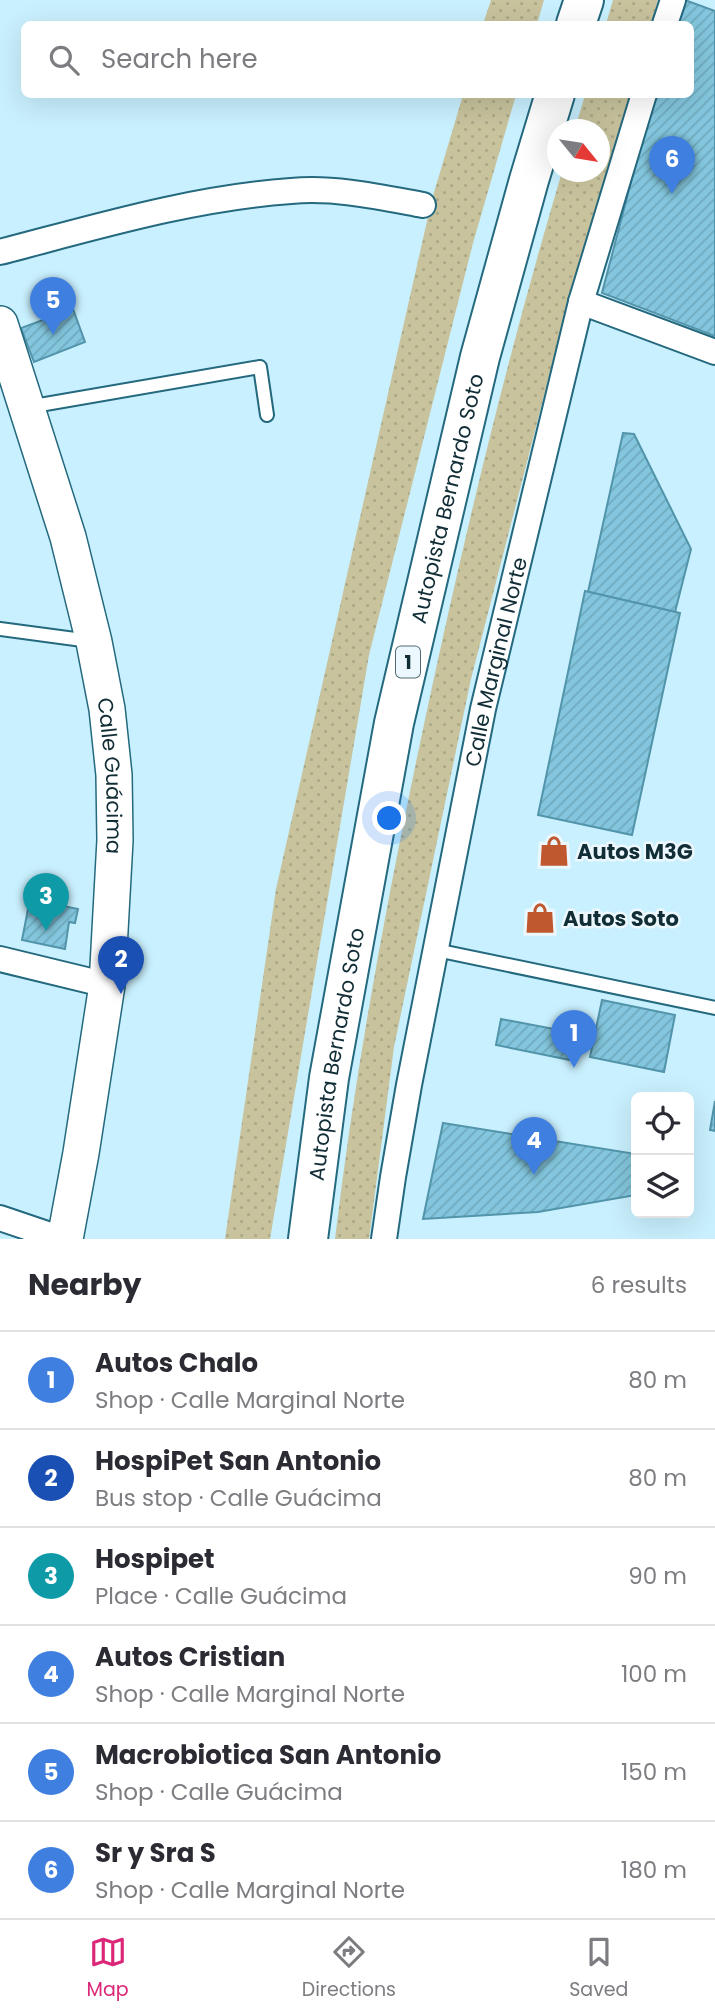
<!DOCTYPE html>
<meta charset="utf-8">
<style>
:root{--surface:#fff;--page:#f2f2f3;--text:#2b2b33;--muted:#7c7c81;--line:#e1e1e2;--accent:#db2777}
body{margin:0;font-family:Poppins,sans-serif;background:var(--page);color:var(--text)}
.controls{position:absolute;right:21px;bottom:21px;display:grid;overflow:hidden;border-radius:10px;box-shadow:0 7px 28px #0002}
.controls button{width:63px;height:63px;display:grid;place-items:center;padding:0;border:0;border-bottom:2px solid var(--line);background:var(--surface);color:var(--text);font:35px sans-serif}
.compass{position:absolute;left:547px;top:119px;width:63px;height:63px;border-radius:50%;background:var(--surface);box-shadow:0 7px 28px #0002;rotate:120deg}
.you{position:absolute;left:390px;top:819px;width:24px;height:24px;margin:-18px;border:5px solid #fff;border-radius:50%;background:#1a73e8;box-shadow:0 0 0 10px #1a73e833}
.badge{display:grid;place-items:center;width:46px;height:46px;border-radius:50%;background:var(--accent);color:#fff;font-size:23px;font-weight:700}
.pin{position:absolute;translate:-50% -58px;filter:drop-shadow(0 2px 4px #0008)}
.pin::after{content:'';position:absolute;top:37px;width:24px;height:21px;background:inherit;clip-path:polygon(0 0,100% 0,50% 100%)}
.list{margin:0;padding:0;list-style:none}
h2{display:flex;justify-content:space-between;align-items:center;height:91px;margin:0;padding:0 28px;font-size:30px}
h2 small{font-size:23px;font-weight:400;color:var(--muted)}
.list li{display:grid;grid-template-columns:46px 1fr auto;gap:21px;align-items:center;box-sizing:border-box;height:98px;padding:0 28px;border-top:2px solid var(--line)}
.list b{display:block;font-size:26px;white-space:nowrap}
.list p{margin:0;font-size:23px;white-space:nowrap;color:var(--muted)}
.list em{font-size:23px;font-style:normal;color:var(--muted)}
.icon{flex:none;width:38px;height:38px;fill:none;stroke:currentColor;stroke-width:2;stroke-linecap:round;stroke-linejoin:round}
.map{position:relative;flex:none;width:715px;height:1239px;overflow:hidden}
.search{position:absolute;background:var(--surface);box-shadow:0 7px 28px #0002;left:21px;right:21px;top:21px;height:77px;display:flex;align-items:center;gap:18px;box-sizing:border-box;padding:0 24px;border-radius:10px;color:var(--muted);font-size:26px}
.sheet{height:679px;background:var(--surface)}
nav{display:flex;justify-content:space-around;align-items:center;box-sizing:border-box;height:98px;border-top:2px solid var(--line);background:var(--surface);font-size:19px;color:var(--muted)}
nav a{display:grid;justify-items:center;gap:4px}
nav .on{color:var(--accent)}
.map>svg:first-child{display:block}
</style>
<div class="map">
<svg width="715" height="1239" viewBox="0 0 715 1239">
<defs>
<pattern id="grass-dots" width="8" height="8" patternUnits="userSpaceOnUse" patternTransform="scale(1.75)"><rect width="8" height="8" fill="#c8c39d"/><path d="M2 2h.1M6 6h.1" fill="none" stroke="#aba888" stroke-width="1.8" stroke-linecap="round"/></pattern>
<pattern id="building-hatch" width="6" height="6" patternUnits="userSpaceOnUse" patternTransform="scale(1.75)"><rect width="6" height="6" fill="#83c6dd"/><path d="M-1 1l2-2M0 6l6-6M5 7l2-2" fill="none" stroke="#70aabe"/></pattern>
</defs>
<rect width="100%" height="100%" fill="#c9f0fe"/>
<g fill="url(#grass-dots)">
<path d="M491,0H544L537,24H483Z"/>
<path d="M613,0H658L651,24H606Z"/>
<path d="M463,95H516L473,243L369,655L270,1239H225L276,889L432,199Z"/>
<path d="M585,95H630L568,303L471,679L394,1047L369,1239H335C356,1063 389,888 426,715C465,532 509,350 562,172H600V130L575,129Z"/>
</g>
<g fill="url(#building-hatch)" stroke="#5294aa" stroke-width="2">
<path d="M679,0H685L715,11V336L602,293L654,94H690V24H673Z"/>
<path d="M73,309L85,342L34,362L21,328Z"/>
<path d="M623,433L634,434L691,549L675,612L588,592Z"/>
<path d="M585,591L680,613L632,835L538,815Z"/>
<path d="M30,899L78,909L75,923L69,922L65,949L22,940Z"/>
<path d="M602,1000L675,1015L664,1072L590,1057Z"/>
<path d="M501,1019L575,1033L570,1060L496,1045Z"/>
<path d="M715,1101V1131L710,1130Z"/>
<path d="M443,1123L636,1154V1195L538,1212L423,1219Z"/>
</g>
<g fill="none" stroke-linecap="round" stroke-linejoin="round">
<defs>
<g id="service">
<path d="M28,407L260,367L267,415"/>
<path d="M0,629L90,641"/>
<path d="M436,950L715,1008"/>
</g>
<g id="minor">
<path d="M665,24L673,0"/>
<path d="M0,252C96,227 192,198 291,191C336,187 380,197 423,205"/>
<path d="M581,302L715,352"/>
<path d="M0,959L107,985"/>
<path d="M0,1218L62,1239"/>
<path id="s1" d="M384,1239L393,1177L409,1085L483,709L581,302L644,94"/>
</g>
<g id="secondary">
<path id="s2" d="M0,324L68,537L94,642L107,709L114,775L115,840L107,985L81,1153L65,1239"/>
</g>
<g id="trunk">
<path d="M576,24L584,0"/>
<path id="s3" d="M308,1239L329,1078L394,723L480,357L529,180L555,94"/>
</g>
</defs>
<use href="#service" stroke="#24697e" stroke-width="16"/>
<use href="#minor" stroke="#24697e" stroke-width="28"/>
<use href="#secondary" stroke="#24697e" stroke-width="38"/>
<use href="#trunk" stroke="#24697e" stroke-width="42"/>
<use href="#service" stroke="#fff" stroke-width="12"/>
<use href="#minor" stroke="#fff" stroke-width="24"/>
<use href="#secondary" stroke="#fff" stroke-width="35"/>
<use href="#trunk" stroke="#fff" stroke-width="38"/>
</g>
<defs>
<symbol id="shop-bare" viewBox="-9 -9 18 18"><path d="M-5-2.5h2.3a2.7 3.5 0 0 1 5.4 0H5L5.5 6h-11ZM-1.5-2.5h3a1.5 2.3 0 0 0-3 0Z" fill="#bf582e" stroke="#ecf8fd" stroke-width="2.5" paint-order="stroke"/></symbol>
</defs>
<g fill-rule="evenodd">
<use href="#shop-bare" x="532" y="829" width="44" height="44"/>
<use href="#shop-bare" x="518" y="896" width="44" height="44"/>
</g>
<g text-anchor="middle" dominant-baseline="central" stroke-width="5" stroke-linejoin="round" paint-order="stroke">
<rect fill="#ecf8fd" stroke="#536a72" stroke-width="2" x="396" y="646.5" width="24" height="31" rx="5"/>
<g font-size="19" font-weight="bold" fill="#112d36">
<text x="408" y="662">1</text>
</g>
<g font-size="21" fill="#112d36" stroke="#ecf8fd">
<text stroke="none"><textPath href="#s3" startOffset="754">Autopista Bernardo Soto</textPath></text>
<text stroke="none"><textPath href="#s1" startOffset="588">Calle Marginal Norte</textPath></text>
<text stroke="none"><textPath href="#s2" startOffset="467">Calle Guácima</textPath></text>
<text stroke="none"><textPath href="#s3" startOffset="187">Autopista Bernardo Soto</textPath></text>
</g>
<g font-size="21" font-weight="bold" fill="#112d36" stroke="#ecf8fd" text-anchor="start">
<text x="577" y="851">Autos M3G</text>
<text x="563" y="918">Autos Soto</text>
</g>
</g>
</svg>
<div class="controls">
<button><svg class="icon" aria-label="locate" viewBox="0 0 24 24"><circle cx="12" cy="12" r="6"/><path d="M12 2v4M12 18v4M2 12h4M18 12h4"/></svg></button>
<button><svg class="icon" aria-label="layers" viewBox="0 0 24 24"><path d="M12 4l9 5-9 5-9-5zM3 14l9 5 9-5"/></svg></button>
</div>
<svg class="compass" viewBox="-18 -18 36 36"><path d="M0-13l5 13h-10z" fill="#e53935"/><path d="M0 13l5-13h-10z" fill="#7c7c81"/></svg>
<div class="you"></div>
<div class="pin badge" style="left:574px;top:1068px;background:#3f7fe0">1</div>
<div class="pin badge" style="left:121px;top:994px;background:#1a4fb4">2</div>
<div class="pin badge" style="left:46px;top:931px;background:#0f9aa8">3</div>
<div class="pin badge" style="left:534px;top:1175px;background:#3f7fe0">4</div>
<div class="pin badge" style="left:53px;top:335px;background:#3f7fe0">5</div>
<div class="pin badge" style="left:672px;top:194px;background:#3f7fe0">6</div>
<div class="search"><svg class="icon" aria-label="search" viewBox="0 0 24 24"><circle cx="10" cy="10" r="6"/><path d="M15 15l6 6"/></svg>Search here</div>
</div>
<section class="sheet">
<h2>Nearby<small>6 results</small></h2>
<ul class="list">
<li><span class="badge" style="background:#3f7fe0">1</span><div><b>Autos Chalo</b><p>Shop · Calle Marginal Norte</p></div><em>80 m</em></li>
<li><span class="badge" style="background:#1a4fb4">2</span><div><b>HospiPet San Antonio</b><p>Bus stop · Calle Guácima</p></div><em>80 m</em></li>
<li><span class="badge" style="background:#0f9aa8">3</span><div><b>Hospipet</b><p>Place · Calle Guácima</p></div><em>90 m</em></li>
<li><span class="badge" style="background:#3f7fe0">4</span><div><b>Autos Cristian</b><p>Shop · Calle Marginal Norte</p></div><em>100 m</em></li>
<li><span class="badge" style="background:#3f7fe0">5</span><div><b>Macrobiotica San Antonio</b><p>Shop · Calle Guácima</p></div><em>150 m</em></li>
<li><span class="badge" style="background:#3f7fe0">6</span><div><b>Sr y Sra S</b><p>Shop · Calle Marginal Norte</p></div><em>180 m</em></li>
</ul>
</section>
<nav>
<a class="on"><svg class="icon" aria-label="map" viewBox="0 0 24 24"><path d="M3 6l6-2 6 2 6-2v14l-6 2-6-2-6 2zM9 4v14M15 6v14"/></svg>Map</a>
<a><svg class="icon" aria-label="directions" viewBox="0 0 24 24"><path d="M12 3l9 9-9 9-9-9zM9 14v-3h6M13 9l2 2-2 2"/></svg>Directions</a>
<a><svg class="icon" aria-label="saved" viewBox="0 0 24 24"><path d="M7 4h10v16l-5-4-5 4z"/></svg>Saved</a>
</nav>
